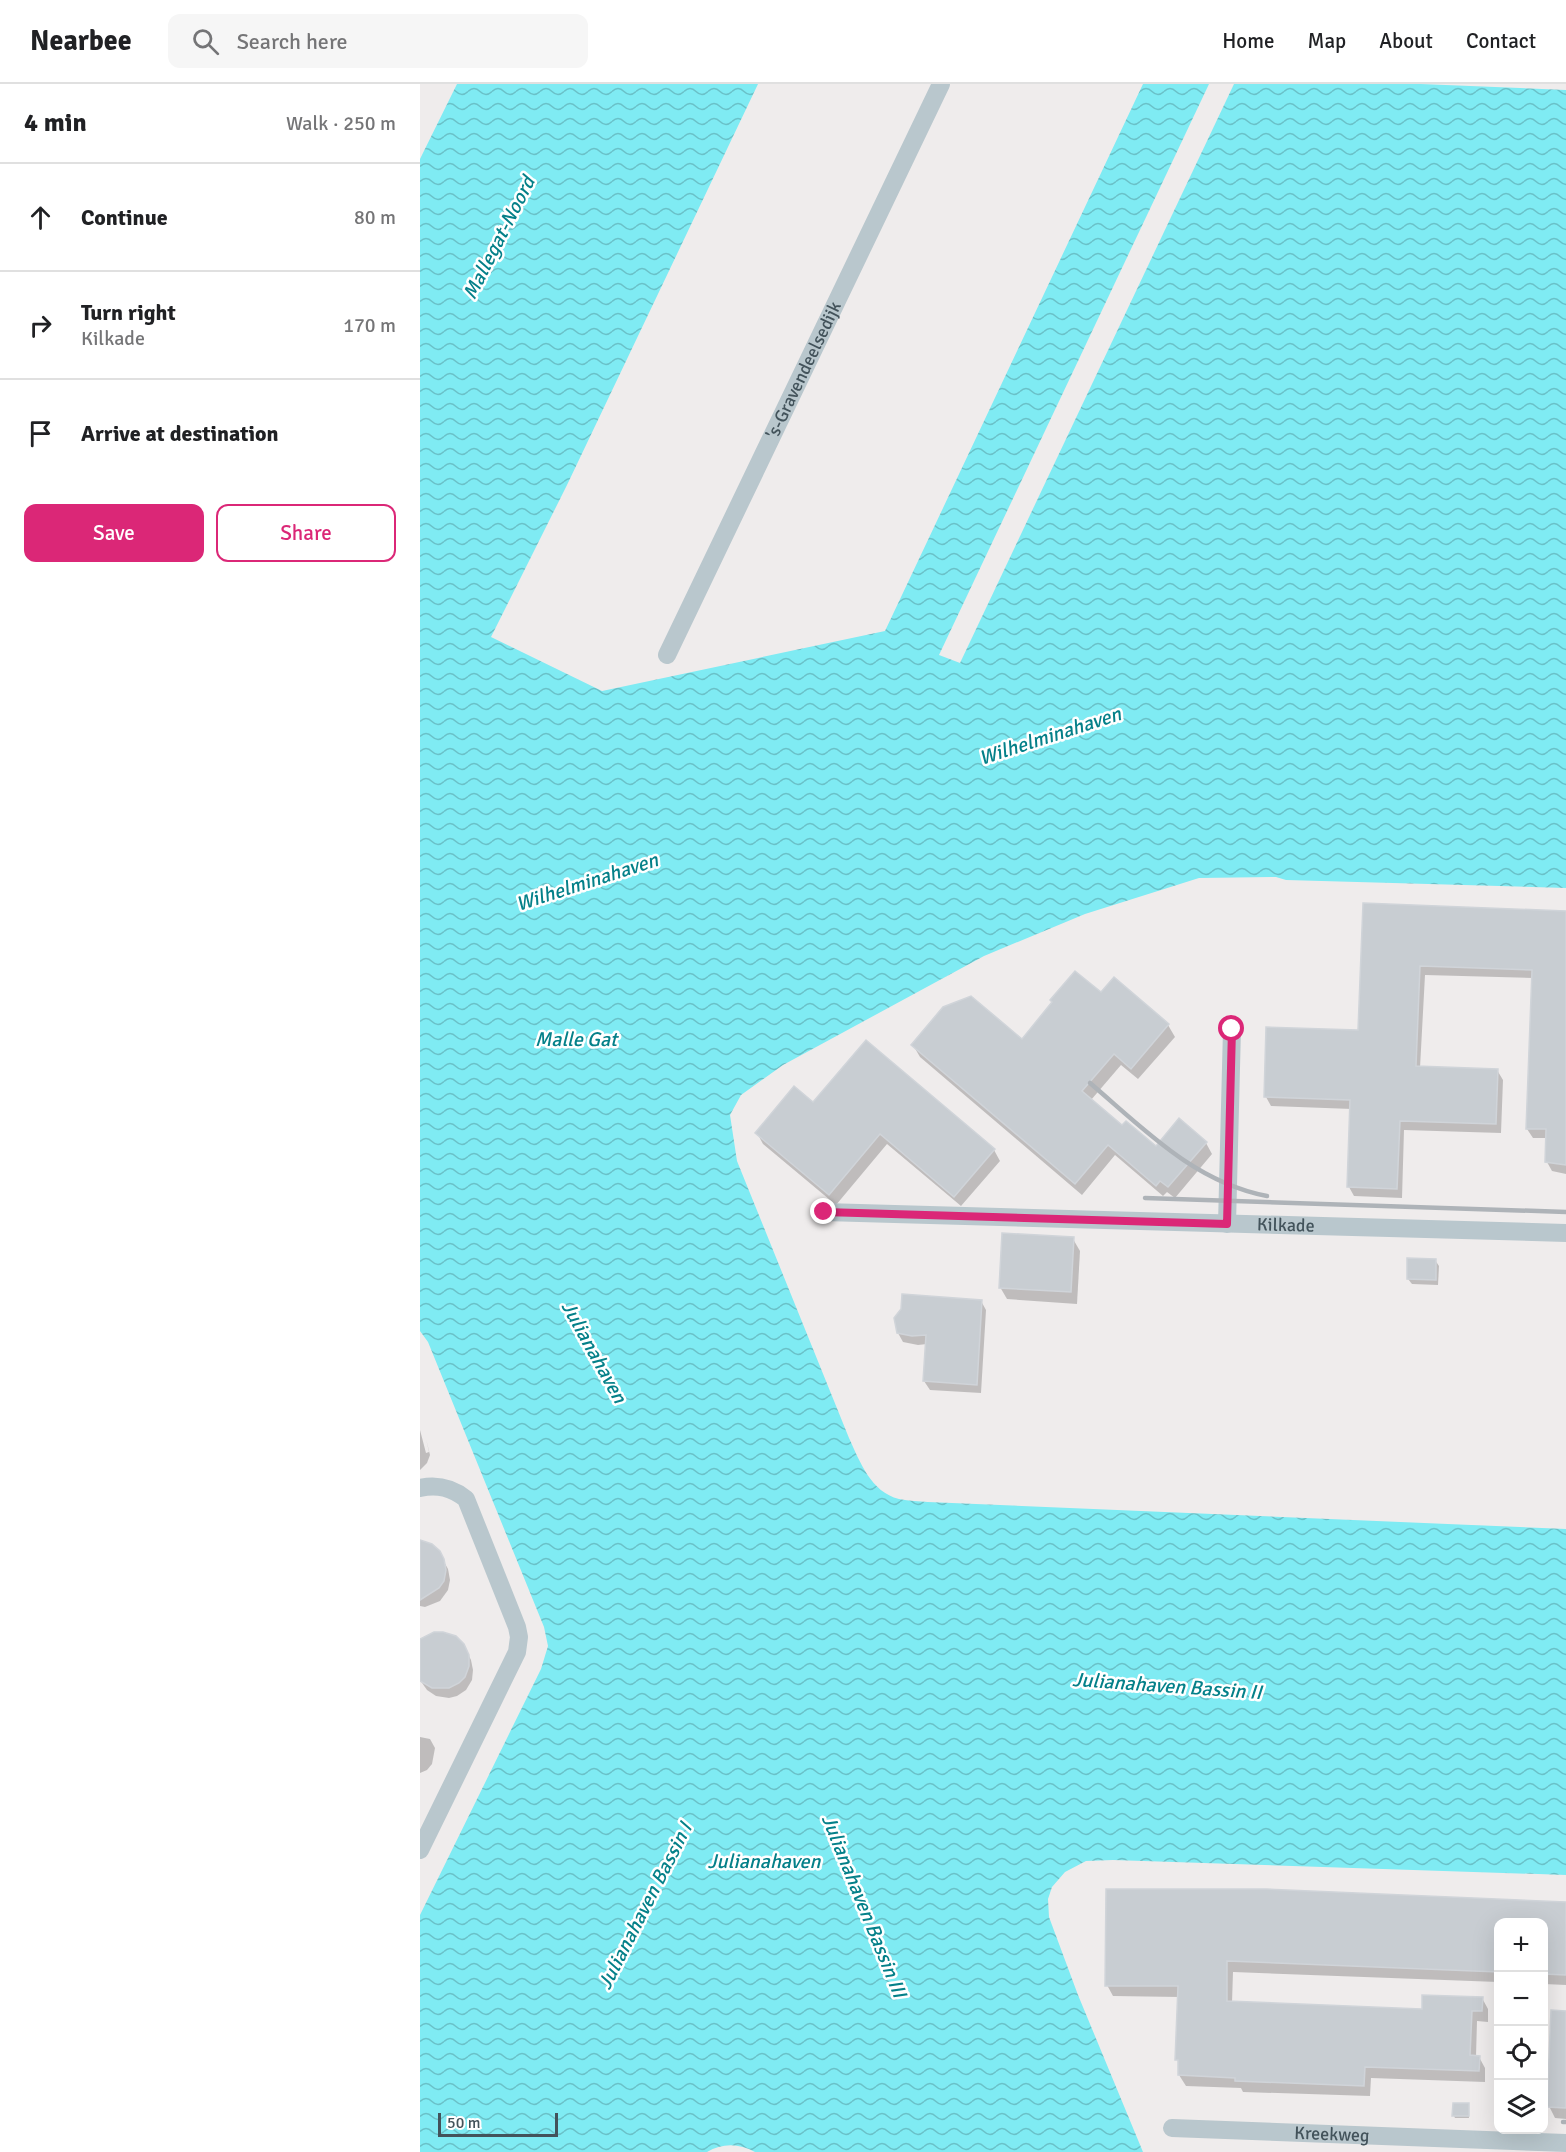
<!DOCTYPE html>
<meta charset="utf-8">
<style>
:root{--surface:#fff;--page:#f6f6f6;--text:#202124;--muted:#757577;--line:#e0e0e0;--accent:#db2777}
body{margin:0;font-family:Signika,sans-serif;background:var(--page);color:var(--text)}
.controls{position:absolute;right:18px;bottom:18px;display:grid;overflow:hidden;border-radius:12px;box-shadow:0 6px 24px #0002}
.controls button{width:54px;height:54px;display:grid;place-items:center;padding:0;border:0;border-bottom:2px solid var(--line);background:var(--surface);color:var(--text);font:30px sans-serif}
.scale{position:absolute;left:18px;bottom:15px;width:120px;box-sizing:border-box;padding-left:6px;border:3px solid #43535b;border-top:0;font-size:16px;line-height:21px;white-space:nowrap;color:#43535b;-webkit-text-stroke:4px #fff;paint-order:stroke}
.stop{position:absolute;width:18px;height:18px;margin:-14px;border:4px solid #db2777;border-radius:50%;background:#fff}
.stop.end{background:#db2777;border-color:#fff;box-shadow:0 2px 6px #0008}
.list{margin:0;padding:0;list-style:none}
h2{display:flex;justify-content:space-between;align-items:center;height:78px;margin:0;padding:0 24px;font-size:26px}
h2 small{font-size:20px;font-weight:400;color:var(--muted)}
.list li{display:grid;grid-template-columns:39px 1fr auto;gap:18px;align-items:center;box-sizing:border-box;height:108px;padding:0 24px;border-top:2px solid var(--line)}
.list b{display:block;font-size:22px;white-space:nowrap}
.list p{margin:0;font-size:20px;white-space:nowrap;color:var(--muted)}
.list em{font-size:20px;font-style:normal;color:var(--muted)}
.actions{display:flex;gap:12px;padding:18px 24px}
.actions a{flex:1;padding:14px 0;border:2px solid var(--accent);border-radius:12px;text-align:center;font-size:21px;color:var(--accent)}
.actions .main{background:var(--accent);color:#fff}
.icon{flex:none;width:33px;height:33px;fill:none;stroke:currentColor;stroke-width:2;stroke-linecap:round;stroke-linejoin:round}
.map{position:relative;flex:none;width:1146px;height:2068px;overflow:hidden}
header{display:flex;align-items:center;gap:36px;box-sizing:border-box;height:84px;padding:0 30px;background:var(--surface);border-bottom:2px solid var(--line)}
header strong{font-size:28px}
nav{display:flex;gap:33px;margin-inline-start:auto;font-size:21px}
.search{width:420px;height:54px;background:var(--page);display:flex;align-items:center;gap:15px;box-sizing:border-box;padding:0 21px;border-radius:12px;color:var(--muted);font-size:22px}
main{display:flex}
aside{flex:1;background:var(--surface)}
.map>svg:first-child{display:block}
</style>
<header>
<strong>Nearbee</strong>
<div class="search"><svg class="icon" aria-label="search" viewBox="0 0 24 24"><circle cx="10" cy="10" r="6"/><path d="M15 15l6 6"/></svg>Search here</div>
<nav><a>Home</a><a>Map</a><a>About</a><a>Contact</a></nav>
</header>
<main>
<aside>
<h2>4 min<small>Walk · 250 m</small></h2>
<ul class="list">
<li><svg class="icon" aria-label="ahead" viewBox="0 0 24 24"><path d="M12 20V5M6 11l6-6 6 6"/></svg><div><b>Continue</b></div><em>80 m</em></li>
<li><svg class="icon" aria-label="right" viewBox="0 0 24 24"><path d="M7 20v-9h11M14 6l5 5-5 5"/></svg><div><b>Turn right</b><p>Kilkade</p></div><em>170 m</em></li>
<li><svg class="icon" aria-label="arrive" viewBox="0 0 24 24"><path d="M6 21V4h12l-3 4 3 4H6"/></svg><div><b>Arrive at destination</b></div></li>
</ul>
<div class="actions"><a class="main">Save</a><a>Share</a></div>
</aside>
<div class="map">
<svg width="1146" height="2068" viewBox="0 0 1146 2068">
<defs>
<pattern id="water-waves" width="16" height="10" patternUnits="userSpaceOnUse" patternTransform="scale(1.5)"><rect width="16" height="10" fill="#7febf3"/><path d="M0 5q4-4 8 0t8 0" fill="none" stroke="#6ac1c8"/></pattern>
</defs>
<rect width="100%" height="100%" fill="#efecec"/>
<path fill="url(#water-waves)" d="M37,0H338L147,401L71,553L182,607L465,547L723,0H1001L1146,6V804L866,796L856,793L779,794L665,830L564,872L363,981L321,1011L310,1031L317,1077L429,1354C440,1378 451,1408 479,1415C489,1417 499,1417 508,1418L1146,1445V1791L693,1776L666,1777L645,1788L632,1803L628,1815L629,1833L658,1911L723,2068H335C319,2059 302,2059 287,2068H0V1831L121,1585L128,1562L124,1543L8,1258L0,1247V75Z"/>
<path fill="#efecec" d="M789,0H814L540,579L519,571Z"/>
<g fill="#0003">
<path d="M944,821L1146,829V1090L1132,1087L1127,1078V1054H1113L1107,1045L1113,894L1005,891L1000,984L1077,986L1083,996L1081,1049L984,1046L982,1114L934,1112L929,1103L932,1025L851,1022L846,1013L939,947Z"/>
<path d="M694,895L748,941L755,953L718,995L701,981L671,1016L702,1043L736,1064L786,1059L792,1070L755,1114L747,1108L743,1112L695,1071L662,1111L500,973L493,961L602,957L681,910Z"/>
<path d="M393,1020L574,1066L580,1077L541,1122L467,1060L416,1121L343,1060L337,1049Z"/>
<path d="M653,1155L660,1167L657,1220L587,1215L580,1203Z"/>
<path d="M1015,1176L1019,1182L1018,1201L992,1200L988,1195Z"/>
<path d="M561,1217L566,1226L561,1309L510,1306L504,1297L507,1260L498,1261L483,1258L478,1249Z"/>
<path d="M0,1346L6,1369L9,1368L6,1355L10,1371L7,1379L0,1386Z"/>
<path d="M0,1458L23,1476L28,1485L30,1496L28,1506L20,1517L5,1523L0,1522Z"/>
<path d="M0,1559L46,1566L51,1576L53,1586L52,1596L46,1606L37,1612L29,1614L16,1612L7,1606L0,1596Z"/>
<path d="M0,1653L10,1655L15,1664L12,1680L7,1686L0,1689Z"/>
<path d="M687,1807L1146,1819V1901L1124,1900V1838H1078V1898L813,1888L812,1919L1003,1927L1062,1914L1068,1925V1938L1057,1937L1056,1973H1059L1065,1984V1998L951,1994L950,2012L823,2008L821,2004L766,2002L759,1991L760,1980L757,1975L759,1913L693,1912L687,1901Z"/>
<path d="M1146,1928V2035L1135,2034L1129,2022Z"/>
<path d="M1048,2021L1049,2034H1035L1034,2032Z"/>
</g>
<g fill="#c8cdd2" stroke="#d0d4d9" stroke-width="1.5">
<path d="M943,819L1146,827V1081L1125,1078L1126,1045H1106L1112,886L1000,882L996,982L1078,985L1076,1040L980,1037L977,1105L927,1103L930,1016L844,1013L846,943L938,946Z"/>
<path d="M655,887L681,908L694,893L749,940L711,985L694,970L662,1007L702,1041L706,1037L736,1062L759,1034L787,1058L748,1103L740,1097L736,1102L688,1061L655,1100L491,961L523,923L551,912L602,955L632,918L630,916Z"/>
<path d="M446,956L575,1065L534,1113L460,1050L409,1111L335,1049L374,1002L393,1018Z"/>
<path d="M582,1149L654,1153L651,1208L579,1204Z"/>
<path d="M987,1174L1016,1175V1196L987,1195Z"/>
<path d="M482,1210L562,1216L557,1301L503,1297L506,1251L492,1252L477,1249L474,1234L481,1225Z"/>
<path d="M0,1456L12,1460L20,1467L24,1475L26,1486L24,1497L19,1504L0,1516Z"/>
<path d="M14,1548H23L36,1552L44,1560L49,1571V1582L45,1593L39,1599L29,1604H12L0,1597V1555Z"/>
<path d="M686,1805H846L1146,1818V1891L1124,1890V1839H1078V1888L807,1877V1917L1002,1925V1911L1063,1913L1062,1927H1052L1050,1971L1060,1972L1059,1987L945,1983L944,2002L815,1997V1994L758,1991V1976H755L758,1902H685Z"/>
<path d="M1131,1926L1146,1927V2024L1127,2023Z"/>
<path d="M1033,2019H1049V2032H1032Z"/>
</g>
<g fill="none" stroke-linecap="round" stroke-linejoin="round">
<g stroke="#b9c7cd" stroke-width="18">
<path id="s1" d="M247,571L521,0"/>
<path id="s2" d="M404,1128L1146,1149"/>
<path d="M807,1140L812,945"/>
<path d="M0,1404C18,1400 32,1404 46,1415L97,1543L99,1553L97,1568L0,1766"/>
<path id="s3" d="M752,2044L1146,2059"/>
</g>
<g stroke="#aeb3b8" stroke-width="4.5">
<path d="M670,999C724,1045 774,1098 847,1112"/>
<path d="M725,1114L1146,1128"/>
<path d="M1143,2038H1146"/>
</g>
</g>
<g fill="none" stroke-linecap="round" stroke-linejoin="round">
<path stroke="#db2777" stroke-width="8" d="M404,1128L807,1140L812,945"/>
</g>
<g text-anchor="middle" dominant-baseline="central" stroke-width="5" stroke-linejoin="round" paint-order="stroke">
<g font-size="18" fill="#43535b" stroke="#fff">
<text stroke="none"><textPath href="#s1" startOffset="316">'s-Gravendeelsedijk</textPath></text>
<text stroke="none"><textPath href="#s2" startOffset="462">Kilkade</textPath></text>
<text stroke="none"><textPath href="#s3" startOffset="160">Kreekweg</textPath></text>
</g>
<g font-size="20" font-style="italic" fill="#048089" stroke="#fff">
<text transform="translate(79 154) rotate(-63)">Mallegat-Noord</text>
<text transform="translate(630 652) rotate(-18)">Wilhelminahaven</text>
<text transform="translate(167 798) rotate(-18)">Wilhelminahaven</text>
<text x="156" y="955">Malle Gat</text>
<text transform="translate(174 1268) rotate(61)">Julianahaven</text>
<text transform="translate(747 1602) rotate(4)">Julianahaven Bassin II</text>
<text x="344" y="1777">Julianahaven</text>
<text transform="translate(225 1822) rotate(-63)">Julianahaven Bassin I</text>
<text transform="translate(444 1822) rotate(68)">Julianahaven Bassin III</text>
</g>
</g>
</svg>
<div class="controls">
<button>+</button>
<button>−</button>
<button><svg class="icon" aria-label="locate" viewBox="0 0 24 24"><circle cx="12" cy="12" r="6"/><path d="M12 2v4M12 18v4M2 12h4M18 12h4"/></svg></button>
<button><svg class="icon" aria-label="layers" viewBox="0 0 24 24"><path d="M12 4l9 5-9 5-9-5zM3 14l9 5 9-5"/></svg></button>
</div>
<div class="scale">50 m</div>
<div class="stop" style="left:812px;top:945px"></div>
<div class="stop end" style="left:404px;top:1128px"></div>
</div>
</main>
